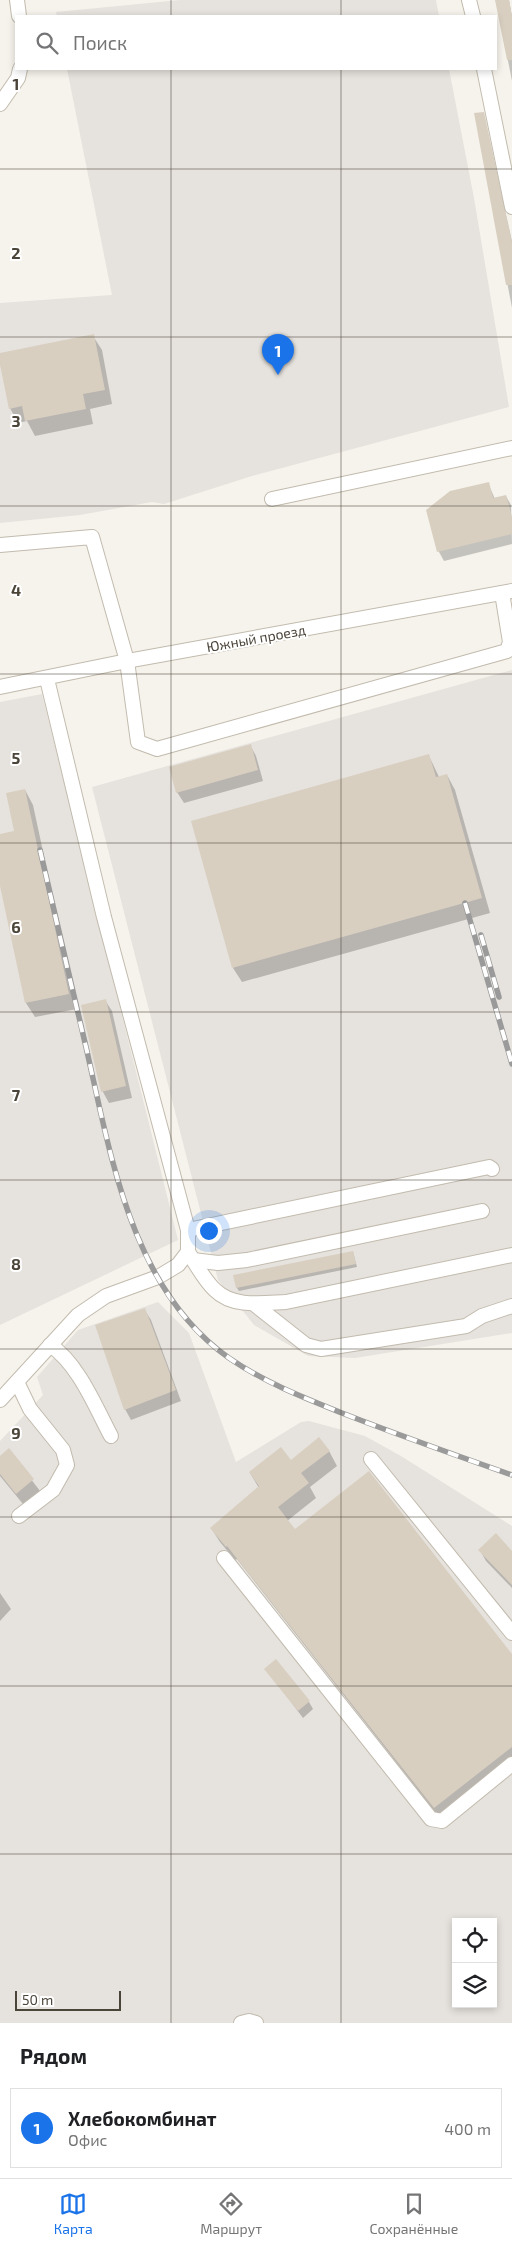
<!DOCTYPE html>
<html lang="ru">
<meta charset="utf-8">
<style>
:root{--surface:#fff;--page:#f6f6f6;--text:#202124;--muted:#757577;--line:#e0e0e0;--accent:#1a73e8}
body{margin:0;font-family:"Exo 2",sans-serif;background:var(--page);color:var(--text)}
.controls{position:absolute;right:15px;bottom:15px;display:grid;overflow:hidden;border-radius:0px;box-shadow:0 2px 8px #0003}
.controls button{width:45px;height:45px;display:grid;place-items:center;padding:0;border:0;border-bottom:1px solid var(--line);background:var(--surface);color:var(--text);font:25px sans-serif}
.scale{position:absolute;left:15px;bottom:12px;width:106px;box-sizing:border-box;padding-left:5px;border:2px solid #4b4439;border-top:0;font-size:14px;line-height:18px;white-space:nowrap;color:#4b4439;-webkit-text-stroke:4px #fff;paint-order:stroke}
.you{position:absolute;left:208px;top:1230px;width:18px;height:18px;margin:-12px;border:4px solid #fff;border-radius:50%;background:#1a73e8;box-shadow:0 0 0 8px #1a73e833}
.badge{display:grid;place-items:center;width:32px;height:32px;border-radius:50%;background:var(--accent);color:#fff;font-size:16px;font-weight:700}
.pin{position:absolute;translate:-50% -41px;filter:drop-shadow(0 1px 2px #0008)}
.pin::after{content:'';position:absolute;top:26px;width:18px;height:15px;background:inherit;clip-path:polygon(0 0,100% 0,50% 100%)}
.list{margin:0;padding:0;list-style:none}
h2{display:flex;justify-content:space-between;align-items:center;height:65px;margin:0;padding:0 20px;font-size:21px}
h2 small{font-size:16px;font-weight:400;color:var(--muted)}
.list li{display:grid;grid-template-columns:32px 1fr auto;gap:15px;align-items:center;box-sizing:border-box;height:80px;margin:0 10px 10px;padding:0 10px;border:1px solid var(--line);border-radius:0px}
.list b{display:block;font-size:19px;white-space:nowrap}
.list p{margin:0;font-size:16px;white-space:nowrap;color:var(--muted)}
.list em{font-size:16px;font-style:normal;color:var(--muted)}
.icon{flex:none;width:28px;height:28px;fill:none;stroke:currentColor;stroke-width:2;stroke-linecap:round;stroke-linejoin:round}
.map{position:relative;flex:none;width:512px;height:2023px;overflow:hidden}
.search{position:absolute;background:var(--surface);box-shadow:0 2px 8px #0003;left:15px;right:15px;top:15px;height:55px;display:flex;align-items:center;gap:12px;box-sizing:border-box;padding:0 18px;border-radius:0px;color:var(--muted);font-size:19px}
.sheet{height:155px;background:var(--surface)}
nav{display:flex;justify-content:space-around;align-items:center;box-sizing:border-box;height:70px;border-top:1px solid var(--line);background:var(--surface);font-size:14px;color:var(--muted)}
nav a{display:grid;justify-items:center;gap:2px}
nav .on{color:var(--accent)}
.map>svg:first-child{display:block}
</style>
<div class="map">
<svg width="512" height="2023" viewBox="0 0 512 2023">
<rect width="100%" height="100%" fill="#f6f3ec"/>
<g fill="#e6e2dd" fill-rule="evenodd">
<path d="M180,0H436L439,16H57L56,12Z"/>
<path d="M67,69H449L474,198L509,407L252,476L164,504L152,502L80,515L0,523V303L112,295Z"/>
<path d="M512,670V1333L355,1358L308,1356L254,1325L218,1280L92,787Z"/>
<path d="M42,694L178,1240L0,1325V702Z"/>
<path d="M158,1302L189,1333L236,1462L301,1422L309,1421L365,1436L401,1456L512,1526V2023H0V1441L43,1395L37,1377L78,1330ZM456,1922H493V2004H456Z"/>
</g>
<g fill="#0003">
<path d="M496,0H509L512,16V81Z"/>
<path d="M483,113L512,241V308L475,114Z"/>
<path d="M93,336L102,350L112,404L90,409L93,424L35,436L27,421L18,423L10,408L0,354Z"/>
<path d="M488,483L495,499L506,496L511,505L512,544L444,561L439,552L428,510Z"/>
<path d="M250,745L256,756L263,781L184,803L177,792Z"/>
<path d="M429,756L439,777L447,775L455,790L490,913L242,982L233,968Z"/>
<path d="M25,790L33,805L77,1009L35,1017L26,1003L0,880V836L16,832Z"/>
<path d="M105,1000L112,1011L132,1098L109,1103L103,1092L82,1006Z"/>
<path d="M353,1252L357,1267L239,1291L237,1288L235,1276Z"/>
<path d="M144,1309L151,1320L181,1401L131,1420L125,1409Z"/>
<path d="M9,1450L40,1491L23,1504L0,1476V1458Z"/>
<path d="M329,1451L337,1466L310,1487L316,1498L287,1521L295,1531L512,1656V1768L443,1822L237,1559L235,1560L220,1542L211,1528L259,1488L250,1473Z"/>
<path d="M480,1550L512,1552V1588L486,1561Z"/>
<path d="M0,1593L11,1609L0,1621Z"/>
<path d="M266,1669L309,1702L313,1709L303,1718Z"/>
</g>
<g fill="#d8cfc1">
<path d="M495,0H509L512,17V60H507Z"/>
<path d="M484,112L512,243V285H506L474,113Z"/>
<path d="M94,334L105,390L83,394L86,409L25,421L22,406L9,409L0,365V353Z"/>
<path d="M489,482L493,498L506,495L512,517V534L437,552L426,510L450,491Z"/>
<path d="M251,744L258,770L176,793L169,767Z"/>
<path d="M429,754L436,777L447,774L482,898L232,968L191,821Z"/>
<path d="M25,789L69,994L25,1003L0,886V834L14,831L6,793Z"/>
<path d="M106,999L126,1086L101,1092L81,1005Z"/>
<path d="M353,1251L356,1264L236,1288L233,1275Z"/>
<path d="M145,1308L176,1390L124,1410L95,1325Z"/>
<path d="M319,1437L330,1451L301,1473L309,1483L278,1507L295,1529L369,1471L512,1654V1747L434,1808L227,1546L226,1547L210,1528L259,1486L249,1472L281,1447L291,1460Z"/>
<path d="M9,1448L34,1479L16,1494L0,1474V1456Z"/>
<path d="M496,1533L512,1551V1585L478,1550Z"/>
<path d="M276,1659L310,1701L298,1711L264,1669Z"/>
</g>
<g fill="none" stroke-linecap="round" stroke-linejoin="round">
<defs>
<g id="minor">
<path d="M17,0L19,16"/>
<path d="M469,0L473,16"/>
<path d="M484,69L512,207"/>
<path d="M0,104L18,78L20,69"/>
<path d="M272,499L512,448"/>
<path d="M0,545L92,537L127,661L138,742L157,749L507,651L510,642L502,593"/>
<path d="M0,687L127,661L512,591"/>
<path d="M188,1230L489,1167L492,1169"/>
<path d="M188,1252C196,1264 204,1280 215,1290C233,1308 263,1303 286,1302L512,1255"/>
<path d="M193,1260L218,1263L247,1260L482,1211"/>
<path d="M254,1304L306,1345L321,1349L466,1326L482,1316L512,1306"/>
<path d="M50,1345C78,1363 96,1408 111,1436"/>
<path d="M17,1382L30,1409L63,1450L67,1465L53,1490L19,1516"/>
<path d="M0,1400L78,1315L106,1296L158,1277L178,1265L188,1252V1230L104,917L47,679"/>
<path d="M371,1459L512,1633"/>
<path d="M224,1558L431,1819L442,1821L512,1764"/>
<path d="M241,2023L249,2021L256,2023"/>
</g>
</defs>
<use href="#minor" stroke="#c2bbae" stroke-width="16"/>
<use href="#minor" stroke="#fff" stroke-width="14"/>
<defs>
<g id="rail">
<path d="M40,850C55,915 70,981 86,1047C111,1156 131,1289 229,1358C264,1382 302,1397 342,1413C398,1435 455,1455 512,1475"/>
<path d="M465,903L512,1064"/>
<path d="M481,935L499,997"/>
</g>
</defs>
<use href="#rail" stroke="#9a9a9a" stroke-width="5.5"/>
<use href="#rail" stroke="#fff" stroke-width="4" stroke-dasharray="11" stroke-linecap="butt"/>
</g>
<path fill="none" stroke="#4b4439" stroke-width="1" stroke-opacity="0.55" d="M171,0V16M341,0V16M171,69V2023M341,69V2023M0,169H512M0,337H512M0,506H512M0,674H512M0,843H512M0,1012H512M0,1180H512M0,1349H512M0,1517H512M0,1686H512M0,1854H512"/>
<g text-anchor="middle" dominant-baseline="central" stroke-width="4" stroke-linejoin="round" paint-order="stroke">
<g font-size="14" fill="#4b4439" stroke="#fff">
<text transform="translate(256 638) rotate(-10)">Южный проезд</text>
</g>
</g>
<g font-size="16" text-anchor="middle" font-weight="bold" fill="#4b4439" stroke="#fff" stroke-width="4" stroke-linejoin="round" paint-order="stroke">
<text x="16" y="90">1</text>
<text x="16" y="259">2</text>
<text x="16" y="427">3</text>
<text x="16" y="596">4</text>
<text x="16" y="764">5</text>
<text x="16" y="933">6</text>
<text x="16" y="1101">7</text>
<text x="16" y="1270">8</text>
<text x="16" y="1439">9</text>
</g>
</svg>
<div class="controls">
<button><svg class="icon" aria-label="locate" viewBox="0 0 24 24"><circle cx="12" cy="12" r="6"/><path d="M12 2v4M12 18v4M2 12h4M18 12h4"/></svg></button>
<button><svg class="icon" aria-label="layers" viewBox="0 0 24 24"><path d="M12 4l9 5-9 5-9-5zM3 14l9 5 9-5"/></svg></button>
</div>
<div class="scale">50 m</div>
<div class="you"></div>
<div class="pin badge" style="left:278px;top:375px">1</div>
<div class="search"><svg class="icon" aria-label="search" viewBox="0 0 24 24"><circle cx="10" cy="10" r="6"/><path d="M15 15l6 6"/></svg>Поиск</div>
</div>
<section class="sheet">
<h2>Рядом<small></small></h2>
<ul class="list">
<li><span class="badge">1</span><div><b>Хлебокомбинат</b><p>Офис</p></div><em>400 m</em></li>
</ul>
</section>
<nav>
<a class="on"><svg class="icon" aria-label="map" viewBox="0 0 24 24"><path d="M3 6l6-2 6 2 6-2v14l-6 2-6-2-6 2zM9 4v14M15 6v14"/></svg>Карта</a>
<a><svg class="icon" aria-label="directions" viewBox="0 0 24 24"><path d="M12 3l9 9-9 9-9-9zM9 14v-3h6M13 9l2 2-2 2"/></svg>Маршрут</a>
<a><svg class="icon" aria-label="saved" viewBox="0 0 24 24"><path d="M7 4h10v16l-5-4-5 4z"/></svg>Сохранённые</a>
</nav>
